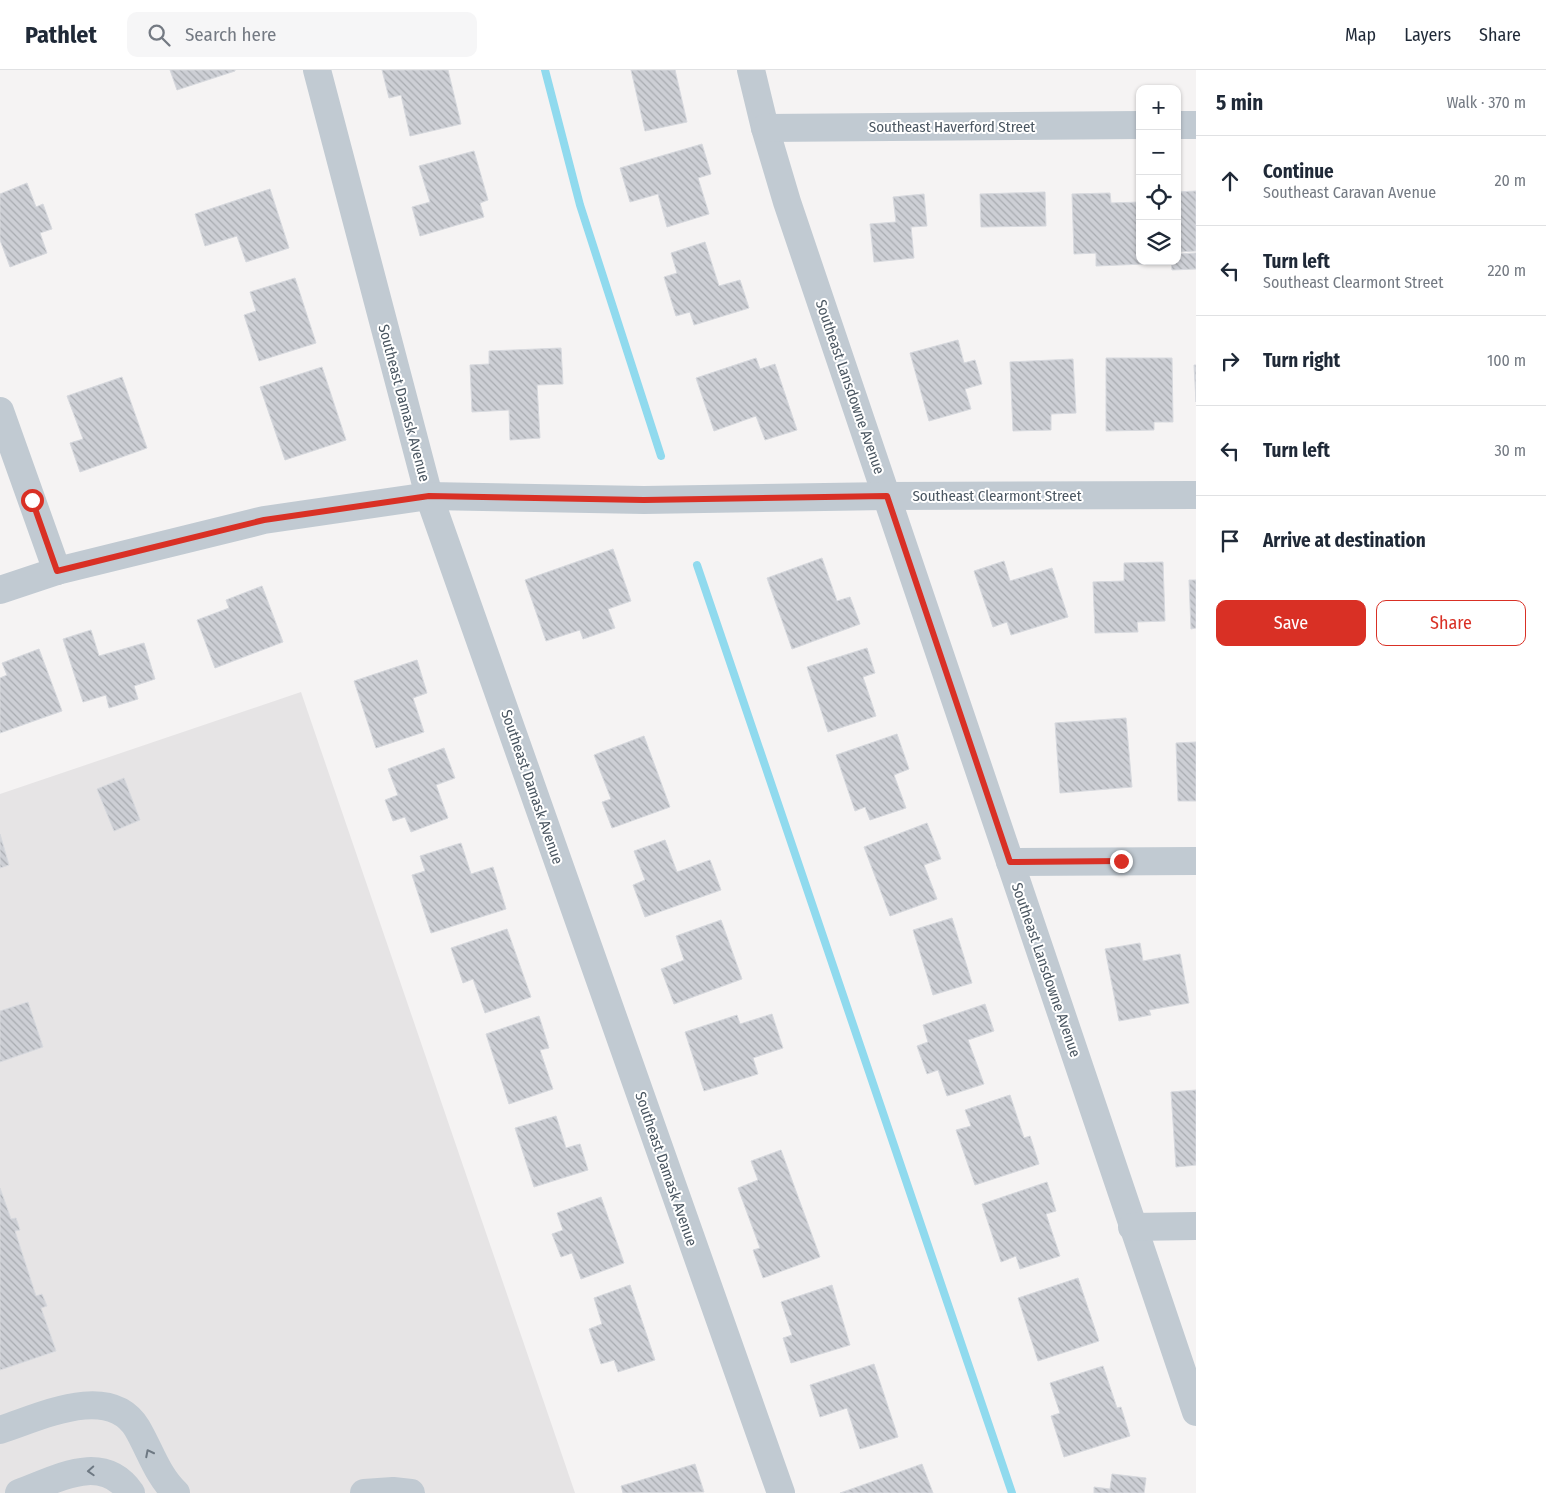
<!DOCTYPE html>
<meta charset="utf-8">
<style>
:root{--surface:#fff;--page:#f6f6f7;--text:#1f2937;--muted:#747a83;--line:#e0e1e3;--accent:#d93025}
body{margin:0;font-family:"Fira Sans Condensed",sans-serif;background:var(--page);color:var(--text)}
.controls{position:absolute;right:15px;top:15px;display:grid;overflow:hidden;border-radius:10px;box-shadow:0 1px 4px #0004}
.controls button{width:45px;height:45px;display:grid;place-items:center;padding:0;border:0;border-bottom:1px solid var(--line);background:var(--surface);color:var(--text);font:25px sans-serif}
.stop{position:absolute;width:15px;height:15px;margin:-11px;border:4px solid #d93025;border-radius:50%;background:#fff}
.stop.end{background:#d93025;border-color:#fff;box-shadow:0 1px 5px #0008}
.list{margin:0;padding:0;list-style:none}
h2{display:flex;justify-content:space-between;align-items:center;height:65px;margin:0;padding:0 20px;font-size:21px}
h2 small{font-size:16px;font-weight:400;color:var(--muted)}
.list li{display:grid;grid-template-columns:32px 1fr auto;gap:15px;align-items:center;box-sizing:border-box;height:90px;padding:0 20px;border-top:1px solid var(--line)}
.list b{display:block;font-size:19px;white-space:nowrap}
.list p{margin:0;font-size:16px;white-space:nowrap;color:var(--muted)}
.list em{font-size:16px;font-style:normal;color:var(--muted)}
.actions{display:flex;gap:10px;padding:15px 20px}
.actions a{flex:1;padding:11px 0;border:1px solid var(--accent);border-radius:10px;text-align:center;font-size:18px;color:var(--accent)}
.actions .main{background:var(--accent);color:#fff}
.icon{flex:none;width:28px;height:28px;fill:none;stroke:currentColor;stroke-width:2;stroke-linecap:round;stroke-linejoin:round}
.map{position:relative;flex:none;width:1196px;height:1423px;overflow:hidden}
header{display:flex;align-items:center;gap:30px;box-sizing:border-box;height:70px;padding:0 25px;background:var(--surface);border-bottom:1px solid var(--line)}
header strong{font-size:24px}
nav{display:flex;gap:28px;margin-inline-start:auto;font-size:18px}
.search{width:350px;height:45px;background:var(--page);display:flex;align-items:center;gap:12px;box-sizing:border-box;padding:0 18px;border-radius:10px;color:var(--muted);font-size:19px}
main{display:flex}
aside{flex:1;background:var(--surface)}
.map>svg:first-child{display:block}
</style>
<header>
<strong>Pathlet</strong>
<div class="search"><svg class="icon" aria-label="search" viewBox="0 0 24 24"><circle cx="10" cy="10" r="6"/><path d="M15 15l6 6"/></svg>Search here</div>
<nav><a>Map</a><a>Layers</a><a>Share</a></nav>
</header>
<main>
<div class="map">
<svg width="1196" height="1423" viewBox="0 0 1196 1423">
<defs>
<pattern id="building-back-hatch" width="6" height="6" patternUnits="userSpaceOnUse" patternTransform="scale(1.25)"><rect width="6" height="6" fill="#cdcfd5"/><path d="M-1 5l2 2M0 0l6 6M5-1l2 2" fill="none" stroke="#a8abb0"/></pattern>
</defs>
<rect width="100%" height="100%" fill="#f5f3f3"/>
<path fill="#e6e4e5" d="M301,622L575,1423H0V724Z"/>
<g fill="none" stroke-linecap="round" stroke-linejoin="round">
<g stroke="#90daee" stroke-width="8">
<path d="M545,0L580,135L661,386"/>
<path d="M697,495L1012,1423"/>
</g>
</g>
<g fill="url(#building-back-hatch)" stroke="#d7d9de">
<path d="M170,0H235V1L177,20Z"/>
<path d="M382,0H448L461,54L410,66L401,25L389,28Z"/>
<path d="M631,0H675L687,52L645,61Z"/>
<path d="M702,74L711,104L698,108L709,144L667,157L658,124L630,132L620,98Z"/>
<path d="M474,81L488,130L480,133L484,147L420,166L412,137L430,132L419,96Z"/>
<path d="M27,113L36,137L43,134L52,159L40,163L47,183L10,197L0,170V124Z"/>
<path d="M270,119L289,178L246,192L237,166L205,176L195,144Z"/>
<path d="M1196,121V181L1177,182V122Z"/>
<path d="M1045,122L1046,156L981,157L980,124Z"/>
<path d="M1110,123L1111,133L1140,132V191H1144V194L1096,196V183L1074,184L1072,124Z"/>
<path d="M924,124L927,156L911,157L914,188L874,192L870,154L896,152L893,127Z"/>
<path d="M705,172L719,216L740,210L749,238L694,255L690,242L676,246L664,207L677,203L671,183Z"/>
<path d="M1196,183V199L1172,200L1171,191H1177V184Z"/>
<path d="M295,208L316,273L259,291L244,245L256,241L250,222Z"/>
<path d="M958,270L964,293L975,290L982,314L965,319L971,339L929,351L910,283Z"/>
<path d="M561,278L563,314L537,315L540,368L510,370L509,340L472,342L470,295L489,294V281Z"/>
<path d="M756,288L760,299L775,294L797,360L765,370L756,346L714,361L696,308Z"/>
<path d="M1106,288H1172L1173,352H1154V360L1106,361Z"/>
<path d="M1073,289L1076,343L1051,344V360L1013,361L1010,292Z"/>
<path d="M1194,295H1196V332Z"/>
<path d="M322,297L346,370L285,390L260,317Z"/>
<path d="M122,307L147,378L80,402L70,373L83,369L67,326Z"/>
<path d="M613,479L631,531L608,539L615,558L583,569L580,560L546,571L525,510Z"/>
<path d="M822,488L837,531L850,527L860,554L792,579L767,508Z"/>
<path d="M1004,491L1010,511L1052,498L1068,547L1011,565L1007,552L993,557L974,501Z"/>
<path d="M1163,492L1165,551L1137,552L1138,562L1095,563L1093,512L1124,511V493Z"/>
<path d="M1189,510H1196V558L1191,559Z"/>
<path d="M262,516L283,572L215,598L197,550L229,538L226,530Z"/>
<path d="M91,560L99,586L144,573L155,609L134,616L138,629L109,638L106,625L83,632L63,569Z"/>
<path d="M867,578L875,603L863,607L876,646L828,662L807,597Z"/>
<path d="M39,579L62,641L0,663V608L7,605L2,593Z"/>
<path d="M417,590L427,623L413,628L424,662L376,678L354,611Z"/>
<path d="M1126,648L1132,717L1060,723L1055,653Z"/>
<path d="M897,664L909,699L894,705L906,738L870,750L865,737L855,741L836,685Z"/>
<path d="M644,666L670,737L612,758L602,732L611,729L594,685Z"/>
<path d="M1196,672V731H1178L1176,673Z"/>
<path d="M444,678L455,708L436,715L448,748L411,762L405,747L393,751L385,730L398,725L388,699Z"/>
<path d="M124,708L140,750L114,761L97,719Z"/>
<path d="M927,753L941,789L924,795L937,829L890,846L864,777Z"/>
<path d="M0,764L9,795L0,798Z"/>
<path d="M665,770L677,802L710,790L721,820L645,847L633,815L645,810L634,781Z"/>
<path d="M461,773L471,804L493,797L506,839L431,863L412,805L425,801L420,786Z"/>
<path d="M952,848L972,913L933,925L913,860Z"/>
<path d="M721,850L742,909L674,934L661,899L684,890L676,866Z"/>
<path d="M507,859L531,927L485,943L473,909L463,913L451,878Z"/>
<path d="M1140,873L1143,891L1180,884L1189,933L1149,940L1151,945L1119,951L1105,879Z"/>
<path d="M28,932L43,977L0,992V941Z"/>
<path d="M985,934L994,961L968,970L984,1014L947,1026L938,1000L927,1004L917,976L928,972L923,955Z"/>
<path d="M772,944L783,978L753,988L758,1004L704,1021L685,962L737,945L740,954Z"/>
<path d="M539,946L549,978L540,980L553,1019L509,1034L486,964Z"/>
<path d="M1196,1020V1095L1176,1097L1171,1022Z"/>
<path d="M1010,1025L1024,1068L1030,1066L1039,1094L975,1115L956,1060L971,1056L965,1040Z"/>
<path d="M556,1046L566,1078L580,1074L588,1100L534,1117L515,1058Z"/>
<path d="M781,1080L820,1187L763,1208L753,1180L760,1178L738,1118L758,1110L751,1091Z"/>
<path d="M1047,1112L1056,1141L1046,1144L1060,1186L1020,1199L1016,1186L1001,1192L982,1134Z"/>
<path d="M0,1118L11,1149L16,1148L20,1160L15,1161L36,1226L42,1224L47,1236L41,1238L56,1281L0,1300Z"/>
<path d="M601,1127L624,1193L581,1209L572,1183L561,1187L552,1164L563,1160L557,1143Z"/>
<path d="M1078,1208L1099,1271L1038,1291L1018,1228Z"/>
<path d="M630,1215L655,1290L618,1302L614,1290L601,1294L589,1259L602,1254L594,1228Z"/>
<path d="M832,1215L850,1275L791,1293L783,1268L792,1265L781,1232Z"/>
<path d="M874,1294L898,1367L860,1379L847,1338L820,1347L810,1315Z"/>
<path d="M1103,1296L1117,1338L1121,1337L1130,1366L1064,1387L1051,1346L1060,1343L1050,1313Z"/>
<path d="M695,1394L704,1422L623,1423L621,1416Z"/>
<path d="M922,1394L933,1423H840Z"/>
<path d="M1112,1404L1146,1408L1144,1423H1094V1417L1110,1419Z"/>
</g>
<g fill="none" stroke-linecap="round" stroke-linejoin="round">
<g stroke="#c1cad2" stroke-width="28">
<path d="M317,0L429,426L781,1423"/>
<path d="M751,0L765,58L787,132L1196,1342"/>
<path d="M1177,55H1196"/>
<path d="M765,58L1140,55"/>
<path d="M0,341L57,501"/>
<path d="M0,520L57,501L264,450L429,426L644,430L887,426L1196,425"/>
<path d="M1010,792L1196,791"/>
<path d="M1132,1157L1196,1156"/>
<path d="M0,1360C38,1348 109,1312 137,1358C150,1380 157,1405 176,1423"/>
<path d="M19,1423C56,1410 102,1381 131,1423"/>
<path d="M364,1423L393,1421L411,1423"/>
</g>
</g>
<defs><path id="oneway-chevron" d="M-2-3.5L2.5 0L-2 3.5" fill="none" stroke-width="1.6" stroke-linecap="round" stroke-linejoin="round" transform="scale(1.25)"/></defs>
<g stroke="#6e7983">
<use href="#oneway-chevron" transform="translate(149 1383) rotate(-117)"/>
<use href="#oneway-chevron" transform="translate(91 1401) rotate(177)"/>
</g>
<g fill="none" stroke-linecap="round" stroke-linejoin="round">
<path stroke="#d93025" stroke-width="6" d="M32,430L57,501L264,450L429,426L644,430L887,426L1010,792L1121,791"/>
</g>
<g text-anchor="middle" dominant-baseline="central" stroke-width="4" stroke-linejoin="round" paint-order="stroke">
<g font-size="15" fill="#4a5661" stroke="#fff">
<text x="952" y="57">Southeast Haverford Street</text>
<text transform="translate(850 317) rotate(71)">Southeast Lansdowne Avenue</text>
<text transform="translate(404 333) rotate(75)">Southeast Damask Avenue</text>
<text x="997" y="426">Southeast Clearmont Street</text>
<text transform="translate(532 717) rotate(71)">Southeast Damask Avenue</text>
<text transform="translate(1046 900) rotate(71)">Southeast Lansdowne Avenue</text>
<text transform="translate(666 1099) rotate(71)">Southeast Damask Avenue</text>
</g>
</g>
</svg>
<div class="controls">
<button>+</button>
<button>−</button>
<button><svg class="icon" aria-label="locate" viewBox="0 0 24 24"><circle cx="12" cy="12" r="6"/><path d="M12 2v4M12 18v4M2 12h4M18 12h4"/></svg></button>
<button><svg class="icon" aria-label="layers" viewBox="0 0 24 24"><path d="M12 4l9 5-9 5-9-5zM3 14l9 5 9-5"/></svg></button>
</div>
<div class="stop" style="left:32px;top:430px"></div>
<div class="stop end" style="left:1121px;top:791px"></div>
</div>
<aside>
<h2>5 min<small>Walk · 370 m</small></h2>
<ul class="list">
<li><svg class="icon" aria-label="ahead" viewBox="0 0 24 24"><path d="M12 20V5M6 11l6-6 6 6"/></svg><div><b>Continue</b><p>Southeast Caravan Avenue</p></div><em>20 m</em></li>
<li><svg class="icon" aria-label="left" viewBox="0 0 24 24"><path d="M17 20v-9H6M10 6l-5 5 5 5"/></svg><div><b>Turn left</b><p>Southeast Clearmont Street</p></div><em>220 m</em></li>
<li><svg class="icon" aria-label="right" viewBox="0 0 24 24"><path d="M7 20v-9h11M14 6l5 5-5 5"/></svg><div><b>Turn right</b></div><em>100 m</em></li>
<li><svg class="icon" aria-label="left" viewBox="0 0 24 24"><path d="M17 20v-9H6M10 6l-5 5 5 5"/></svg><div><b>Turn left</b></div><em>30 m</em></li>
<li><svg class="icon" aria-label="arrive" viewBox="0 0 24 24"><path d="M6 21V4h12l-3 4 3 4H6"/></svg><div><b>Arrive at destination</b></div></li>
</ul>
<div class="actions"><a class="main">Save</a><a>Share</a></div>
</aside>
</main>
